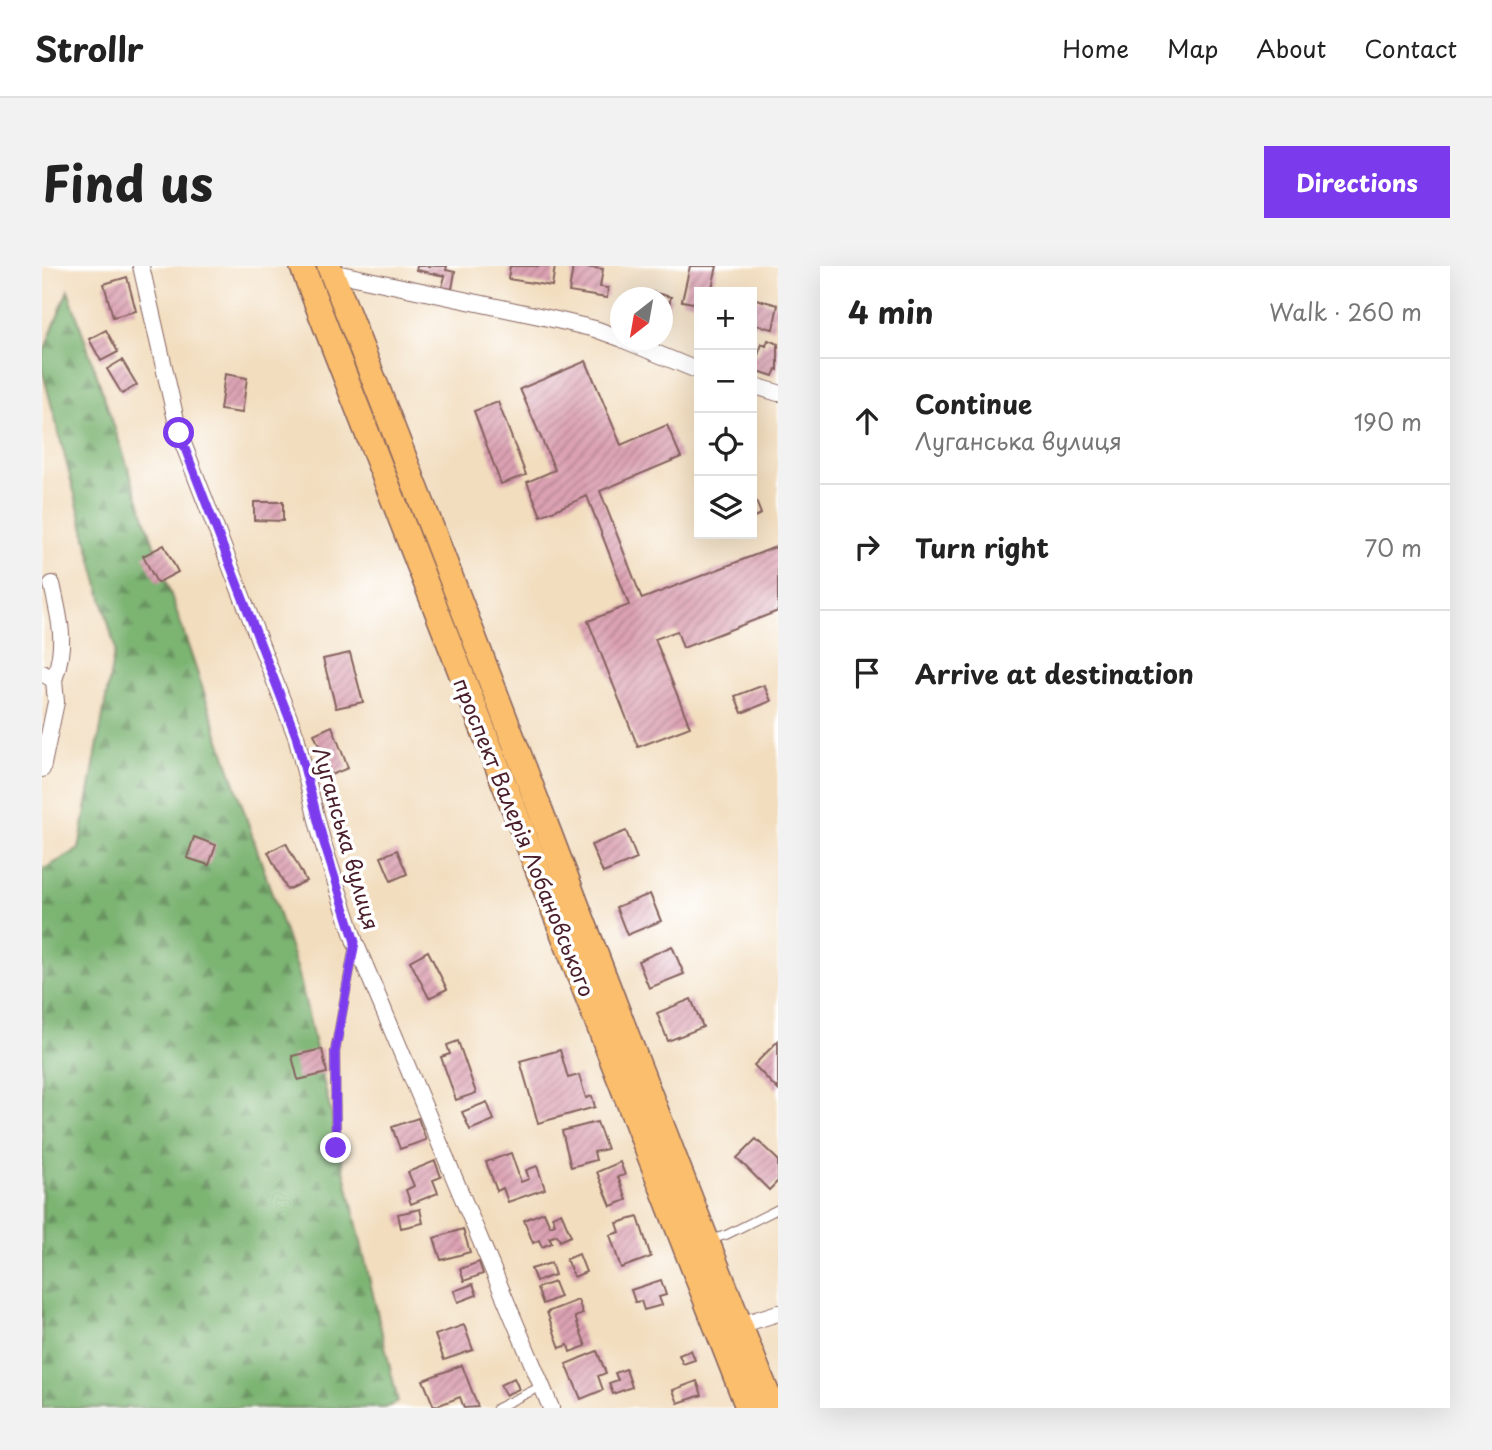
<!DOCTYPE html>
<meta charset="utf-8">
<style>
:root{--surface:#fff;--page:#f2f2f2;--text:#222;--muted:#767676;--line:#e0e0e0;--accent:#7c3aed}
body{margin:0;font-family:"Playpen Sans",sans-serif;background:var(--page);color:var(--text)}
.controls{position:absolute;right:21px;top:21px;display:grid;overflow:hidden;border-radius:0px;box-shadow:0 7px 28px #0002}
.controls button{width:63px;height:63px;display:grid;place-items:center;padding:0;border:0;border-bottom:2px solid var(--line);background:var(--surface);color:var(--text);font:35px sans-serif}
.compass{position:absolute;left:568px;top:21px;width:63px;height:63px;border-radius:50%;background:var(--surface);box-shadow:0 7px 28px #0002;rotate:211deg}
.stop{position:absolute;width:21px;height:21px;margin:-16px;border:5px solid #7c3aed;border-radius:50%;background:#fff}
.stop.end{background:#7c3aed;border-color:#fff;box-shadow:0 2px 7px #0008}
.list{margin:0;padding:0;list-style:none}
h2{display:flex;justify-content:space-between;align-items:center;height:91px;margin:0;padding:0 28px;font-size:30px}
h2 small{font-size:23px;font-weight:400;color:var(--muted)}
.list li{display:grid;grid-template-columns:46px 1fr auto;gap:21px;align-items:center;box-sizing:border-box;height:126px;padding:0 28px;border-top:2px solid var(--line)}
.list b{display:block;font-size:26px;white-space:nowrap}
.list p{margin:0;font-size:23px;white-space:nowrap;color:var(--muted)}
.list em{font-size:23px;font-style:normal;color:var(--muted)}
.icon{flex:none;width:38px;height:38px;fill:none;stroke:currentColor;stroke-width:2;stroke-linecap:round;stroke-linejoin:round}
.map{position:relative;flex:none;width:736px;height:1142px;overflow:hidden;border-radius:0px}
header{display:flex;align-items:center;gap:42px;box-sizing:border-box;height:98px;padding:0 35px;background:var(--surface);border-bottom:2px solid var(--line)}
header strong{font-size:33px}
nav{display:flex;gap:38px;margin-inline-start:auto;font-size:24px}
.intro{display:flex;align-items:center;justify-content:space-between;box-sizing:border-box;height:168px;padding:0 42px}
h1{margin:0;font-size:49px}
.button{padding:18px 32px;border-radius:0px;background:var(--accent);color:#fff;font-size:24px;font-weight:700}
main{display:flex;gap:42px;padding:0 42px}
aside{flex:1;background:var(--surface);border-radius:0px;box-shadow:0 7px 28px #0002}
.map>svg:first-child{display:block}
</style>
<header>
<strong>Strollr</strong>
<nav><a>Home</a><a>Map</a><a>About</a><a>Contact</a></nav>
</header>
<div class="intro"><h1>Find us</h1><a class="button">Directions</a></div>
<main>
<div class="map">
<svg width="736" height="1142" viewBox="0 0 736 1142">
<defs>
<pattern id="forest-firs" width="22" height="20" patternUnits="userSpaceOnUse" patternTransform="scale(1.75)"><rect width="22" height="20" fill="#7bb472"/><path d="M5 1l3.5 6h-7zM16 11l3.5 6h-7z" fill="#67925e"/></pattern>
<pattern id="building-hatch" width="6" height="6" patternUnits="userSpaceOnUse" patternTransform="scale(1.75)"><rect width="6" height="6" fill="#dca2b3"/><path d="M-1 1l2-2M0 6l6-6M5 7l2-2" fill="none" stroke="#b48392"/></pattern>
</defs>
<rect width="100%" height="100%" fill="#fff"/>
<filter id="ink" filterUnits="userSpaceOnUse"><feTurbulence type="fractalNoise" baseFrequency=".0143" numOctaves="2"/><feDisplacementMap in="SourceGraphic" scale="14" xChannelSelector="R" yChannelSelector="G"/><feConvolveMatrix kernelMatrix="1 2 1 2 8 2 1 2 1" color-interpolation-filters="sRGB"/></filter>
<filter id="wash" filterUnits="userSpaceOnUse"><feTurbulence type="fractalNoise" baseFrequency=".00686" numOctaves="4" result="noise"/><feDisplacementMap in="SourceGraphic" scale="28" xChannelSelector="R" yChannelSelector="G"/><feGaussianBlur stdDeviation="1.57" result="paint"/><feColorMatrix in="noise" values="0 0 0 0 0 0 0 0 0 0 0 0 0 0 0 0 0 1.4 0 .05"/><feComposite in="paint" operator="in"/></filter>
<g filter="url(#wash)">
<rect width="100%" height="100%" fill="#f2ddbe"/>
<path fill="url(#forest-firs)" stroke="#626a4e" stroke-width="2" d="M26,24L256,705L356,1136L343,1142H0V604L37,583L73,382L0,103V90Z"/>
<g id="blocks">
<g fill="url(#building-hatch)">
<path d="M375,0H405L404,4L413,6L410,23L400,21L403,10L374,4Z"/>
<path d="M468,0H513L510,20L466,13Z"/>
<path d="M531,0L561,3L558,21L566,22L565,32L527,26Z"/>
<path d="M648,0H675L669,26H657V38L640,35Z"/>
<path d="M85,11L94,45L71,51L62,18Z"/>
<path d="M602,24L629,31L623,54H620V32H600Z"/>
<path d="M710,32L736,39L731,63L710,58Z"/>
<path d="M64,64L76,86L59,95L47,73Z"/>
<path d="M726,74L736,78V104L734,103L731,110L710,103V87L716,89L720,78L724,80Z"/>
<path d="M80,94L95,119L80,128L65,103Z"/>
<path d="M544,95L579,179L625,159L639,191L558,225L600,333L736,280V345L641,382L635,365L613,373L648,461L596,481L546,355L587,339L545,230L499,250L485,216L513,204L478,123Z"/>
<path d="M183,108L205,112L200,147L178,144Z"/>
<path d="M456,136L484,209L459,218L432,145Z"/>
<path d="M710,225L719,248L710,252Z"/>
<path d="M212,236H241V255L212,254Z"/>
<path d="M122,279L136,306L115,317L101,290Z"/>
<path d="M308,387L321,436L294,442L281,393Z"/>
<path d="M722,419L729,435L700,447L693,430Z"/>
<path d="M290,460L306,502L289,509L272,468Z"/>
<path d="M584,565L595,593L561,607L549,579Z"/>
<path d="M152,571L174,579L167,599L145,592Z"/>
<path d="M244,577L264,615L245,624L226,586Z"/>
<path d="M355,584L365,608L349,615L339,591Z"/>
<path d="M608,628L619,655L585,669L574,641Z"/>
<path d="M630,680L642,708L607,722L596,695Z"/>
<path d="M386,685L405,723L387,732L368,695Z"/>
<path d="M649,733L661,761L626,775L615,747Z"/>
<path d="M416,775L434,827L414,834L399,791L408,788L405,779Z"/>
<path d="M736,775V824L712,799Z"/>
<path d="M280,783L285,807L256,814L250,790Z"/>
<path d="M518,784L526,812L537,809L544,832L550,830L553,841L496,857L478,795Z"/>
<path d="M445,836L452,854L428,864L420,846Z"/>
<path d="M376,852L384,874L358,883L350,861Z"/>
<path d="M555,856L565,883L552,886L554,894L529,901L520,865Z"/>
<path d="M714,873L736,894V915L727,924L695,892Z"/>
<path d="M469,887L479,916L487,913L484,904L495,900L503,923L466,936L461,922L455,925L444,896Z"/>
<path d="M393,895L399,911L391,914L396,927L369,938L364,924L372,920L366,906Z"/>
<path d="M578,896L583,909L576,911L585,934L569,940L555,906Z"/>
<path d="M378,943L381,957L359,962L356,948Z"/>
<path d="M502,946L508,960L513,958L510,950L519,946L529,970L518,975L515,969L507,972L510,977L500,981L497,974L491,977L482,954Z"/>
<path d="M596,951L609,991L579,1002L568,969L578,966L575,957Z"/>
<path d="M421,963L428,986L399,994L392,972Z"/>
<path d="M537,988L544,1006L532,1011L524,993Z"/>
<path d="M437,996L441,1008L422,1015L418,1003Z"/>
<path d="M509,997L513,1009L494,1015L489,1003Z"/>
<path d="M619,1014L624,1029L617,1031L620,1039L602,1044L599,1035L593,1036L589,1024Z"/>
<path d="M512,1016L518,1031L501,1038L495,1022Z"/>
<path d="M431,1018L435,1029L416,1036L412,1025Z"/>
<path d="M536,1034L541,1048L533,1051L544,1080L528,1086L526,1079L518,1082L505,1046Z"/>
<path d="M422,1059L431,1084L402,1094L393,1069Z"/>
<path d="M649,1084L653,1094L641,1098L637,1089Z"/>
<path d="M555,1085L564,1107L556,1110L561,1124L539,1133L524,1098Z"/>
<path d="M420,1099L436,1141L422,1142L418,1131L392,1141L381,1114Z"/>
<path d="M584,1103L590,1121L571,1128L567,1117L576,1114L573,1107Z"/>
<path d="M472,1112L477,1123L463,1129L458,1119Z"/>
<path d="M655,1115L660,1129L636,1137L631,1124Z"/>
</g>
</g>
</g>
<g filter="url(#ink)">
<use href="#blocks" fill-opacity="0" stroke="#85625e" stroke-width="2"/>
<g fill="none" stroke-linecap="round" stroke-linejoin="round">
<defs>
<g id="service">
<path d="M294,882L293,786L312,680"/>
<path d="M667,974L684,969L736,943"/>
<path d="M455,1142L500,1120"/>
</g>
<g id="minor">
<path d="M99,0L137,167L254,470L280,574L313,676L509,1142"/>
<path d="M289,6L502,51L553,63L578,72"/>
<path d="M582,74L657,105"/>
<path d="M710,119L736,127"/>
<path d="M10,318C18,355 25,376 12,414"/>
<path d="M0,407L12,414L14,436L0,503"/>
<path d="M698,1059L736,1047"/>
</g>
<g id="primary">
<path d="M260,0L706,1142"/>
<path d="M287,0C438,379 579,763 731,1142"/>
</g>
</defs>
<use href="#service" stroke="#85625e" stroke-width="10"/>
<use href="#minor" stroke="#85625e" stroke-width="18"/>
<use href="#primary" stroke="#85625e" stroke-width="27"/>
<use href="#service" stroke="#fff" stroke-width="8"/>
<use href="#minor" stroke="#fff" stroke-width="16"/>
<use href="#primary" stroke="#fabe6d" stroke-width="24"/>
</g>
</g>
<g fill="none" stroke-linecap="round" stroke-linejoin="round" filter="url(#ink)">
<path stroke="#7c3aed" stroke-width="9" d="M137,167L254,470L281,574L313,676L293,786L294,882"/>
</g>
<g text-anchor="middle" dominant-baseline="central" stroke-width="7" stroke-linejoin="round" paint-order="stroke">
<g font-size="21" fill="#4a1f2b" stroke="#fff">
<text transform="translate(483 571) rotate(68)">проспект Валерія Лобановського</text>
<text transform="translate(305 572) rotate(74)">Луганська вулиця</text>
</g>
</g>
</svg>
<div class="controls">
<button>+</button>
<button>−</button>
<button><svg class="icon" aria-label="locate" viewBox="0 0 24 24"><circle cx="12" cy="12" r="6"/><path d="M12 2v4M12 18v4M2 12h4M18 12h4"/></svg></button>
<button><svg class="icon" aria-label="layers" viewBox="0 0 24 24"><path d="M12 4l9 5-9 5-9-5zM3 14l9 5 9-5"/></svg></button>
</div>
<svg class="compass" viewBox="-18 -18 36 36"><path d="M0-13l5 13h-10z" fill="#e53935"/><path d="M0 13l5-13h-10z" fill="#767676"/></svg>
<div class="stop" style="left:137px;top:167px"></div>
<div class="stop end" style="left:294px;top:882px"></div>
</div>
<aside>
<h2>4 min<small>Walk · 260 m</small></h2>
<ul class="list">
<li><svg class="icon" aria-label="ahead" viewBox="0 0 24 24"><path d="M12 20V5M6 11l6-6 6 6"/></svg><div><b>Continue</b><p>Луганська вулиця</p></div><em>190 m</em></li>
<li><svg class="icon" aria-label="right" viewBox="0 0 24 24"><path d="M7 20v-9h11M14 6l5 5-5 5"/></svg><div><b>Turn right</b></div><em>70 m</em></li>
<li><svg class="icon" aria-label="arrive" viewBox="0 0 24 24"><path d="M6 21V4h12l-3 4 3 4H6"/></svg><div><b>Arrive at destination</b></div></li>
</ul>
</aside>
</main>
